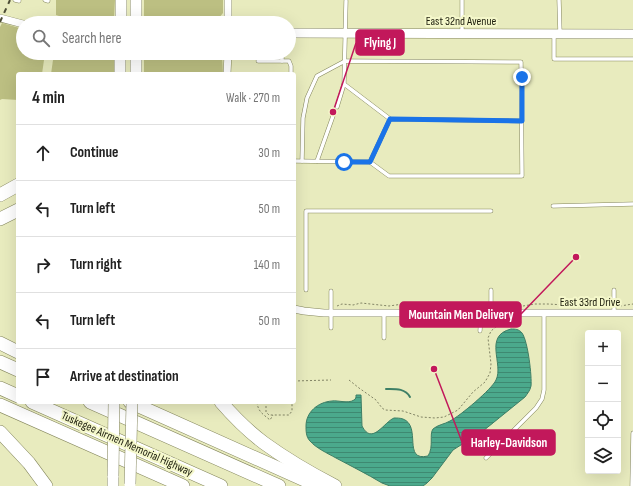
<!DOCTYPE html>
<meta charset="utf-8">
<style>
:root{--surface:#fff;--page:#f2f2f2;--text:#222;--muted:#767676;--line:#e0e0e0}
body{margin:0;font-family:"Sofia Sans Condensed",sans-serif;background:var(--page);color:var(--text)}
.controls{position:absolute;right:12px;bottom:12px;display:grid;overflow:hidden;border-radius:4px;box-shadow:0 4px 16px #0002}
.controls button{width:36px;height:36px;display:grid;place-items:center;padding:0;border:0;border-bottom:1px solid var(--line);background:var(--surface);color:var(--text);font:20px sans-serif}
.stop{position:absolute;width:12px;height:12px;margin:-9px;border:3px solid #1a73e8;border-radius:50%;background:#fff}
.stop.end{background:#1a73e8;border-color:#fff;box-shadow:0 1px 4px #0008}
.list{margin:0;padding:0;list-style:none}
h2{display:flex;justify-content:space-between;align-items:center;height:52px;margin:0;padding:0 16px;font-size:17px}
h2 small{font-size:13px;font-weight:400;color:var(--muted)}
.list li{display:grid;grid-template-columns:26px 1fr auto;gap:12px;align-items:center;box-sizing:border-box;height:56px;padding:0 16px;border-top:1px solid var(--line)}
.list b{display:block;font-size:15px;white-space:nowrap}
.list em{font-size:13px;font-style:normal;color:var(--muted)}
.icon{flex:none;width:22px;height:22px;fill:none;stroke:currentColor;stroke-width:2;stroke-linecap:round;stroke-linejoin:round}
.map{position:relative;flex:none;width:633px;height:486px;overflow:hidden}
.search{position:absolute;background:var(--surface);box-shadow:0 4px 16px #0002;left:16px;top:16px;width:280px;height:44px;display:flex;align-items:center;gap:10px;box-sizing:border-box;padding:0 14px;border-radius:22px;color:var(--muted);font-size:15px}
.panel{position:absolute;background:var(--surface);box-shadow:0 4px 16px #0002;left:16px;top:72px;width:280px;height:332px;border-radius:4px}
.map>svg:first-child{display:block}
</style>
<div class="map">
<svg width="633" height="486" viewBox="0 0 633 486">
<defs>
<pattern id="water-rules" width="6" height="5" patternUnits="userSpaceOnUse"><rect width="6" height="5" fill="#4ba98c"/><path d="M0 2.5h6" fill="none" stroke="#3e8971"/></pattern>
</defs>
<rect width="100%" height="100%" fill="#e8ebbe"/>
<g fill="#bcbf82">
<path d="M56,0H115L114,19L113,21L109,23H55V22H58L60,20L59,16L56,15Z"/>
<path d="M144,0H223V13L218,19L188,18L148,19L144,16Z"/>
<path d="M2,23L23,29V53H45L42,74H18V100L2,99L0,100V27Z"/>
<path d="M54,53H114L115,58L114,74H51Z"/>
<path d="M145,53H222L223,74H144V56Z"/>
</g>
<path fill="url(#water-rules)" stroke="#3d7f66" d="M511,329C515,329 519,329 522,333C528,341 532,377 531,386C530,391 527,394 525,397L483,431L453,450L432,478L427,483L423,486H390L382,483C367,474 351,466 336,458C327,453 316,448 310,441C306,437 306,431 306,426C306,412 318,402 332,401C338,400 348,404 354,400C356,399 356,397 356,395H361L362,426C372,446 384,422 394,418C397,418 400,418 403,419C422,426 402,462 428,456C434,447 429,434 433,429C437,425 445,424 450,421C460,416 492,389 496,380C504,364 483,336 511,329Z"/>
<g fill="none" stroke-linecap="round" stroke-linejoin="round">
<path stroke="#3d7f66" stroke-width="2" d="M386,389C395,389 405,388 410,397"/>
<defs>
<g id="service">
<path d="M15,0L19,1V0"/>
<path d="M45,0L48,1V0"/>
<path d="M462,0V32"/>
<path d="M559,0L560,33"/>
<path d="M346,1L344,84L390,119L522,121"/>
<path d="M554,35V59H633"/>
<path d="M258,61H289L291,66V74"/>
<path d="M282,61V53"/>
<path d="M337,107L344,84"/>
<path d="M294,161L370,162L390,119"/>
<path d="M302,161L303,118L307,98L317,76L345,61L521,62L522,176H389L370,162"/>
<path d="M317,161L333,116"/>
<path d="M553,206L633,204"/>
<path d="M306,290V211H491"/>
<path d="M491,290V312"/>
<path d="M331,291V328"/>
<path d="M614,313V290"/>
<path d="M480,331L481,312"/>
<path d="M384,338V314"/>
<path d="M486,458L536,408L542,399L544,390V313"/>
<path d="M632,486L633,433"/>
</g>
<g id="minor">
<path d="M0,18L23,24"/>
<path d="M228,23V0"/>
<path d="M227,74L228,53"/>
<path d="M294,309L304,311L324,313H633"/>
</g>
<path id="tertiary" d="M289,33L633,34"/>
<g id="primary">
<path d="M121,23V0"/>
<path d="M136,23V0"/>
<path d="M136,53V74"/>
<path d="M120,74V53"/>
<path d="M113,486V476"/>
</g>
<g id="motorway">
<path d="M0,195L18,185"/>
<path d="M0,219L18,210"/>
<path d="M0,343L18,352"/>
<path d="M0,362L18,370"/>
<path d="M0,388L18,396"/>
<path d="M32,402L221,486"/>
<path d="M90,402L279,486"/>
<path d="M130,402L318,486"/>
<path d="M221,402C234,417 248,431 264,443C286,459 310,473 335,486"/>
<path d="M0,405L183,486"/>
<path d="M0,432L29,463L46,486"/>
</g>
</defs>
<use href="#service" stroke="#84865c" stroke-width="4.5"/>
<use href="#minor" stroke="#84865c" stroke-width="8"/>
<use href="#tertiary" stroke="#84865c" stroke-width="10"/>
<use href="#primary" stroke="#84865c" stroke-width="12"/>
<use href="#motorway" stroke="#84865c" stroke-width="14"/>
<g stroke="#818364" stroke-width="1" stroke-dasharray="2 2" stroke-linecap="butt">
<path d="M496,305L504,303L512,306"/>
<path d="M337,306L342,304L353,305L361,303L389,306L410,303L434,306L457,303L476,306L487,305"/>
<path d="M523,306L535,304H548L565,305L595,303L609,306"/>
<path d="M620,306L633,304"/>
<path d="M349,380L359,388L376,400L382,408L385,410L403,411L421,417L435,418L444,417L458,410L473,392L485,382L490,373L491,364L488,338L491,331L497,326V319"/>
<path d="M294,381L331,380"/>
<path d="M257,402C258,412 263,414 270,420L273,415"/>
<path d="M266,402V412L269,415H289L292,411V402"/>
</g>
<use href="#service" stroke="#fff" stroke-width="3.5"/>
<use href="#minor" stroke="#fff" stroke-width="7"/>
<use href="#tertiary" stroke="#fff" stroke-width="9"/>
<use href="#primary" stroke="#fff" stroke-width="11"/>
<use href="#motorway" stroke="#fff" stroke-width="13"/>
<path stroke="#4b4c35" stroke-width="2" stroke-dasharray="5 5" stroke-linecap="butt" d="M0,22L10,0"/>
<defs>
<g id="primary-bridge">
<path d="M113,476L114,402"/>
<path d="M130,484L132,402"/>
</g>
</defs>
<use href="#primary-bridge" stroke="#84865c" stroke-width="12" stroke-linecap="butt"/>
<use href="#primary-bridge" stroke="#fff" stroke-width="11"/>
</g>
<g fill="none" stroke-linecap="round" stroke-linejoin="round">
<path stroke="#1a73e8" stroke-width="5" d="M344,162H370L390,119L522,121V77"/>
</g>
<g text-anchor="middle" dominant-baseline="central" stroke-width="4" stroke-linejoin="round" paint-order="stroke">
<g font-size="12" fill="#1d1e0d" stroke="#f5f8cb">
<text x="461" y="21">East 32nd Avenue</text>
<text x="590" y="302">East 33rd Drive</text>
<text transform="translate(127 444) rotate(24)">Tuskegee Airmen Memorial Highway</text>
</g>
</g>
<path fill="none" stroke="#c2185b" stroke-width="1.5" d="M333 112L356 43M576 257L521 314M434 369L462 442"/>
<g fill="#c2185b" stroke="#f5f8cb" stroke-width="1.5">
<circle cx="333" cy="112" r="4"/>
<circle cx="576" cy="257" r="4"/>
<circle cx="434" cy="369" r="4"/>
</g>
<g fill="#c2185b" stroke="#c2185b" stroke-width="1.5">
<rect x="356" y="30" width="48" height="25" rx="4"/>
<rect x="400" y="302" width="121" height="25" rx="4"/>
<rect x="462" y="430" width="93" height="25" rx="4"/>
</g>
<g font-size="13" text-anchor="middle" font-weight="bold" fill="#fff">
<text x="380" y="47">Flying J</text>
<text x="461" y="319">Mountain Men Delivery</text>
<text x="509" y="447">Harley-Davidson</text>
</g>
</svg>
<div class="controls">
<button>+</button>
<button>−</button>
<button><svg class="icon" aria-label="locate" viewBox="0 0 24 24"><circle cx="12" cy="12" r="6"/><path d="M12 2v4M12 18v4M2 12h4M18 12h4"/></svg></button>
<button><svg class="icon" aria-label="layers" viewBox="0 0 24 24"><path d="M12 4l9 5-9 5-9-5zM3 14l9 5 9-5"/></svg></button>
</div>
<div class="stop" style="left:344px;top:162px"></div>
<div class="stop end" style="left:522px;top:77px"></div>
<div class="search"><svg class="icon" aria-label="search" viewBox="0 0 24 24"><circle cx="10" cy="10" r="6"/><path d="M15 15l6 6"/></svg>Search here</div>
<section class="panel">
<h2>4 min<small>Walk · 270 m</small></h2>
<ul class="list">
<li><svg class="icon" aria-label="ahead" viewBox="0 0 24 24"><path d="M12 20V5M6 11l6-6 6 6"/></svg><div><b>Continue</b></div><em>30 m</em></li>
<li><svg class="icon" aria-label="left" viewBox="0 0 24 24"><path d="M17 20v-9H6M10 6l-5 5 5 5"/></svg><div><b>Turn left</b></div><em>50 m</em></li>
<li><svg class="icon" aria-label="right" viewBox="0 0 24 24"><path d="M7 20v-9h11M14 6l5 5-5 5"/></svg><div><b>Turn right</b></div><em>140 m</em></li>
<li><svg class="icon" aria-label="left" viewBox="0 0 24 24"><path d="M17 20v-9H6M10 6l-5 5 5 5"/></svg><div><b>Turn left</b></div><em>50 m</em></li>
<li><svg class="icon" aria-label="arrive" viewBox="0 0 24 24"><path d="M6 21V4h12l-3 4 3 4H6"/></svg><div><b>Arrive at destination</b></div></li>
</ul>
</section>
</div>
